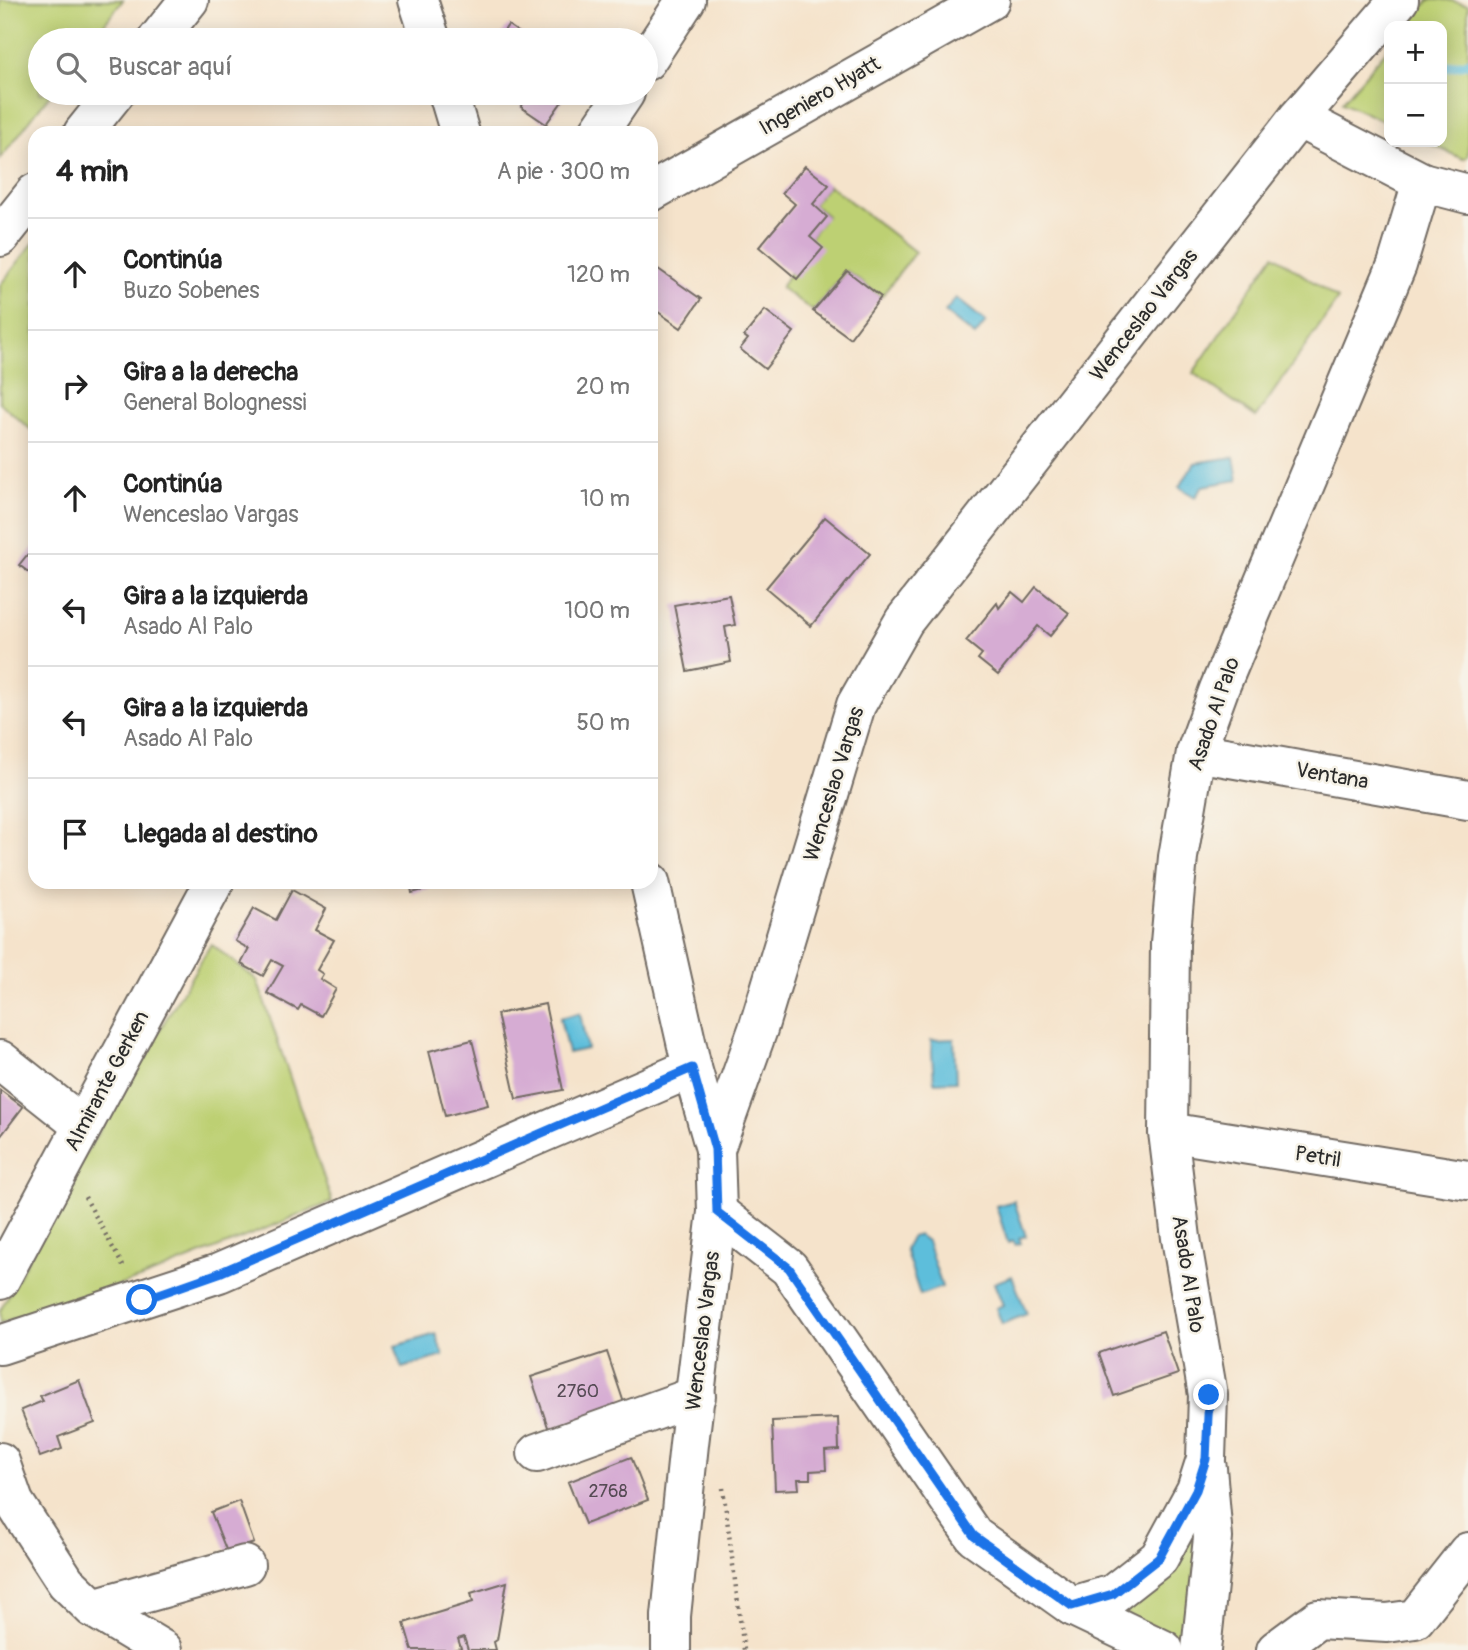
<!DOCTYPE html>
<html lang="es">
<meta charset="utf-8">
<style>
:root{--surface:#fff;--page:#f6f6f6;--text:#222;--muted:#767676;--line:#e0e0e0}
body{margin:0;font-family:Pangolin,sans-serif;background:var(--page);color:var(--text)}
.controls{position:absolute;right:21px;top:21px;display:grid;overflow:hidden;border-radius:14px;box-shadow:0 4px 18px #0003}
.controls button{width:63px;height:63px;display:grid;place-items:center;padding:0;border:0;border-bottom:2px solid var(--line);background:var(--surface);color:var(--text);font:35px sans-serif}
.stop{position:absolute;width:21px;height:21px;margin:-16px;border:5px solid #1a73e8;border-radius:50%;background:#fff}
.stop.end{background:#1a73e8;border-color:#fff;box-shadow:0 2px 7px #0008}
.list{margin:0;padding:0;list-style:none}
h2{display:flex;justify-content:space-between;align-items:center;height:91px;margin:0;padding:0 28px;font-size:30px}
h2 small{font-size:23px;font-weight:400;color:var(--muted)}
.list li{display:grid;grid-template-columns:46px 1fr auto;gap:21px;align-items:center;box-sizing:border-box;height:112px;padding:0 28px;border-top:2px solid var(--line)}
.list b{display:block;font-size:26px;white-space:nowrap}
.list p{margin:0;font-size:23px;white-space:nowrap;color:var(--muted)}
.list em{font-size:23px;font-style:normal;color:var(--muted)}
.icon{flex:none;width:38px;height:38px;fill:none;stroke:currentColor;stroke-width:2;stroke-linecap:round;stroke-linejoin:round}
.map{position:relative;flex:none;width:1468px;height:1650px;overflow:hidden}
.search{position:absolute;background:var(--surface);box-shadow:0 4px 18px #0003;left:28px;top:28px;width:630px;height:77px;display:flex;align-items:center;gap:18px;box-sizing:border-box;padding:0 24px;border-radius:38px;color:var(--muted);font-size:26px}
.panel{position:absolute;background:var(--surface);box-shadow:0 4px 18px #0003;left:28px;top:126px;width:630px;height:763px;border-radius:21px}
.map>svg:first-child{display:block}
</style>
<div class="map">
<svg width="1468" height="1650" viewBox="0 0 1468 1650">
<rect width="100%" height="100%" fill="#f7f3e8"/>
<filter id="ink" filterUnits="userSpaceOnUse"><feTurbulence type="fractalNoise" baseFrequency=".0143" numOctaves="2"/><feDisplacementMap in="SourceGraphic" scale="14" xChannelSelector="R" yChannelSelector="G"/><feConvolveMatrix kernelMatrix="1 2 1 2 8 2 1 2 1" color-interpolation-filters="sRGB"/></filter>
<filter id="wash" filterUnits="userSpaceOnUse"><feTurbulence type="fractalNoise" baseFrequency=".00686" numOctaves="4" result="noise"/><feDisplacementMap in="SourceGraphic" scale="28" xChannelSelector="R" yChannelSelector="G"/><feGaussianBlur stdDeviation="1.57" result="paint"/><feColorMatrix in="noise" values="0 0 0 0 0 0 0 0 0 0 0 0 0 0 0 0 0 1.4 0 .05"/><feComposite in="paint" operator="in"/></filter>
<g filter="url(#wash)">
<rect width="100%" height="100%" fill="#f5e3cb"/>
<g fill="#bdd073" stroke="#747e4f" stroke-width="2">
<path d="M0,0H123L92,40H40V93H51L0,159Z"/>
<path d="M1429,0H1448L1468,5V156L1463,159L1426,142H1442V26H1407Z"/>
<path d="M1389,47V124L1342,102Z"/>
<path d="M829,185L915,252L881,297L847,271L813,311L781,288L810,237L827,216L813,204Z"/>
<path d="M35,241V433L0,403V285Z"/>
<path d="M1274,255L1338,299L1256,417L1193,373Z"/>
<path d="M211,944L257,980L332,1202L142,1278L0,1323V1311L77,1168Z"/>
<path d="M1199,1531L1188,1630L1164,1640L1127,1615L1128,1600Z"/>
</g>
<g fill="#5dbedb" stroke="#447483" stroke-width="2">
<path d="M956,298L986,322L975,336L945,312Z"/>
<path d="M1234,457L1238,480L1203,486L1195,497L1179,487L1195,463Z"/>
<path d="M580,1013L587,1049L568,1053L560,1018Z"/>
<path d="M954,1039L956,1081L934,1082L931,1040Z"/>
<path d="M1014,1201L1026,1236L1019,1238L1021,1243L1015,1245L1013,1241L1008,1243L996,1206Z"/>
<path d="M919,1235L927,1241L942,1287L920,1295L905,1249L911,1237Z"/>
<path d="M1012,1276L1027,1314L1002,1324L996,1308L1003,1305L994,1283Z"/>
<path d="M436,1334L443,1356L402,1368L395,1346Z"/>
</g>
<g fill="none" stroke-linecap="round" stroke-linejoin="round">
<path stroke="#5dbedb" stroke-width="10" d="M1442,68L1468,63"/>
</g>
<g id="blocks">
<g fill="#d6acd3">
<path d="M508,25L530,40H498Z"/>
<path d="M531,93H568L546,124L521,107Z"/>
<path d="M805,166L829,185L813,204L827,217L810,237L823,248L797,279L759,247L795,204L782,193Z"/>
<path d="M651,264L701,299L681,328L651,307Z"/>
<path d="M847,271L881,297L850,338L813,311Z"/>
<path d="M765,310L794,332L765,369L740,349L748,339L744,336Z"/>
<path d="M825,517L870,554L811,626L766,588Z"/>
<path d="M35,545V577L19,565Z"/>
<path d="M1036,587L1069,613L1050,636L1038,626L998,675L978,659L982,654L966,641L997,603L999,608L1012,592L1024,602Z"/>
<path d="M729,595L735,625L725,627L731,662L687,671L674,605Z"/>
<path d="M410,882H444L445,884L412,893Z"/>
<path d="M292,890L326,909L315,930L334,940L317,970L323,974L320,979L336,989L321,1016L301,1005L298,1010L267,993L283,966L272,960L263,976L241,964L249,949L235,941L254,908L276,920Z"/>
<path d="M545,1004L563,1090L516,1099L497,1014Z"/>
<path d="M472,1040L488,1105L445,1116L429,1051Z"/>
<path d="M0,1090L23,1107L0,1137Z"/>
<path d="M1163,1331L1178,1374L1114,1396L1099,1353Z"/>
<path d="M607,1352L625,1406L549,1430L531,1377Z"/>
<path d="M79,1380L95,1423L58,1437L62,1449L40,1457L21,1410L43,1401L40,1396Z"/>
<path d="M838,1418L839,1450L825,1451L826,1470L810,1471V1479H798L799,1489L775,1490L772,1421Z"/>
<path d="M631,1457L648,1500L585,1524L568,1482Z"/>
<path d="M239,1501L254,1543L227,1552L211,1512Z"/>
<path d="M507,1582L497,1640L494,1642L496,1650H468L464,1637L458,1639L461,1648L453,1650H412L404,1623L473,1602L471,1593Z"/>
</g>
</g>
</g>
<g filter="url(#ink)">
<use href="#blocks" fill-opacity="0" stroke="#726b63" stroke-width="2"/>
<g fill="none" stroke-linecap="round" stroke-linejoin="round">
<defs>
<g id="minor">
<path d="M418,0L431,40"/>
<path d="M157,40L189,0"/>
<path d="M646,61L686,0"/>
<path d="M448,93L460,133"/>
<path d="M83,133L115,93"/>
<path d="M598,133L625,93"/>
<path d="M1422,182L1468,194"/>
<path d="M651,192L990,0"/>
<path d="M0,237L35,193"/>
<path d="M1196,752L1468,800"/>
<path d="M650,882L692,1068L715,1149"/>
<path d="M0,1060L82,1125"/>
<path d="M1168,1132L1468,1180"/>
<path d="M717,1212L789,1268L974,1536L1072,1606L1113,1594L1159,1558L1196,1490L1206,1459L1208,1395L1181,1238L1168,1132L1170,943L1178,857L1196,752L1219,689L1397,265L1422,182L1298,118"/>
<path d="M0,1280L214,882"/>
<path d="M0,1345L219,1273L692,1068"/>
<path d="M537,1453L696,1396"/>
<path d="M0,1462L14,1502L66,1582L93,1608L163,1650"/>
<path d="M1072,1606L1164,1650"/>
<path d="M93,1608L245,1565"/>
<path d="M671,1650V1616L689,1444L717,1212L715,1149L758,1029L856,705L904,621L1298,118L1399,0"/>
<path d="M1201,1650L1213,1538L1207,1468"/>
<path d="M1276,1650L1318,1619L1387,1623L1415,1619L1468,1552"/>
</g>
</defs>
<use href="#minor" stroke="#726b63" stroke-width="42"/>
<g stroke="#726b63" stroke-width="4.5" stroke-dasharray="2 5" stroke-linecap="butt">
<path d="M85,1197L123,1266"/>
<path d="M723,1488L744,1650"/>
</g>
<use href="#minor" stroke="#fff" stroke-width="38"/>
</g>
</g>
<g fill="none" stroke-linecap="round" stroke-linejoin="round" filter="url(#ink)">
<path stroke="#1a73e8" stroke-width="9" d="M142,1300L219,1273L692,1068L715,1149L717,1212L789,1268L974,1536L1072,1606L1113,1594L1159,1558L1196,1490L1206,1459L1209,1395"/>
</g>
<g text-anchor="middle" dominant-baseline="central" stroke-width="5" stroke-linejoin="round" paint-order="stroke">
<g font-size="18" fill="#564b55">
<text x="578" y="1391">2760</text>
<text x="608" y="1491">2768</text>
</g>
<g font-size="21" fill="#2b2b2b" stroke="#f7f3e8">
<text transform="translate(820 96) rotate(-30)">Ingeniero Hyatt</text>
<text transform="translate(1144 315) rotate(-52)">Wenceslao Vargas</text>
<text transform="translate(1214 714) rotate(-71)">Asado Al Palo</text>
<text transform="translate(1332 776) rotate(10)">Ventana</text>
<text transform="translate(834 784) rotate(-73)">Wenceslao Vargas</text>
<text transform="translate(107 1081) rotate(-62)">Almirante Gerken</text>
<text transform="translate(1318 1157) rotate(9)">Petril</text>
<text transform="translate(1188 1274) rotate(81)">Asado Al Palo</text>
<text transform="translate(703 1331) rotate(-83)">Wenceslao Vargas</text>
</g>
</g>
</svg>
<div class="controls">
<button>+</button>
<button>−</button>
</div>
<div class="stop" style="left:142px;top:1300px"></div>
<div class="stop end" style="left:1209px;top:1395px"></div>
<div class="search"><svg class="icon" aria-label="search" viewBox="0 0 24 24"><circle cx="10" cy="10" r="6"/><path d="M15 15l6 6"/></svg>Buscar aquí</div>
<section class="panel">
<h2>4 min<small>A pie · 300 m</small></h2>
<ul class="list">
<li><svg class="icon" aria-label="ahead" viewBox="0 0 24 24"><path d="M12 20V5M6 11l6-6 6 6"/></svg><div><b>Continúa</b><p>Buzo Sobenes</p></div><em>120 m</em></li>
<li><svg class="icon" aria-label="right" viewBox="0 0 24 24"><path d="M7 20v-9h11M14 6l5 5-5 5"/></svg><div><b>Gira a la derecha</b><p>General Bolognessi</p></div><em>20 m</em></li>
<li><svg class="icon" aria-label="ahead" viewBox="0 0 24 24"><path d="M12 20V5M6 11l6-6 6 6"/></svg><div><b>Continúa</b><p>Wenceslao Vargas</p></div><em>10 m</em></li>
<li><svg class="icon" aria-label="left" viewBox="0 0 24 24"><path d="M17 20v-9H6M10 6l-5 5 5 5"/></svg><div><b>Gira a la izquierda</b><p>Asado Al Palo</p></div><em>100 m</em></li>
<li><svg class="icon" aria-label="left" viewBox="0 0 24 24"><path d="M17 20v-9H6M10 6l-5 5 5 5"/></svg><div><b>Gira a la izquierda</b><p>Asado Al Palo</p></div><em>50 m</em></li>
<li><svg class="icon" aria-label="arrive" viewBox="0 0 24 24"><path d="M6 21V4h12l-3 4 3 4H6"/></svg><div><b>Llegada al destino</b></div></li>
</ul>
</section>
</div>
